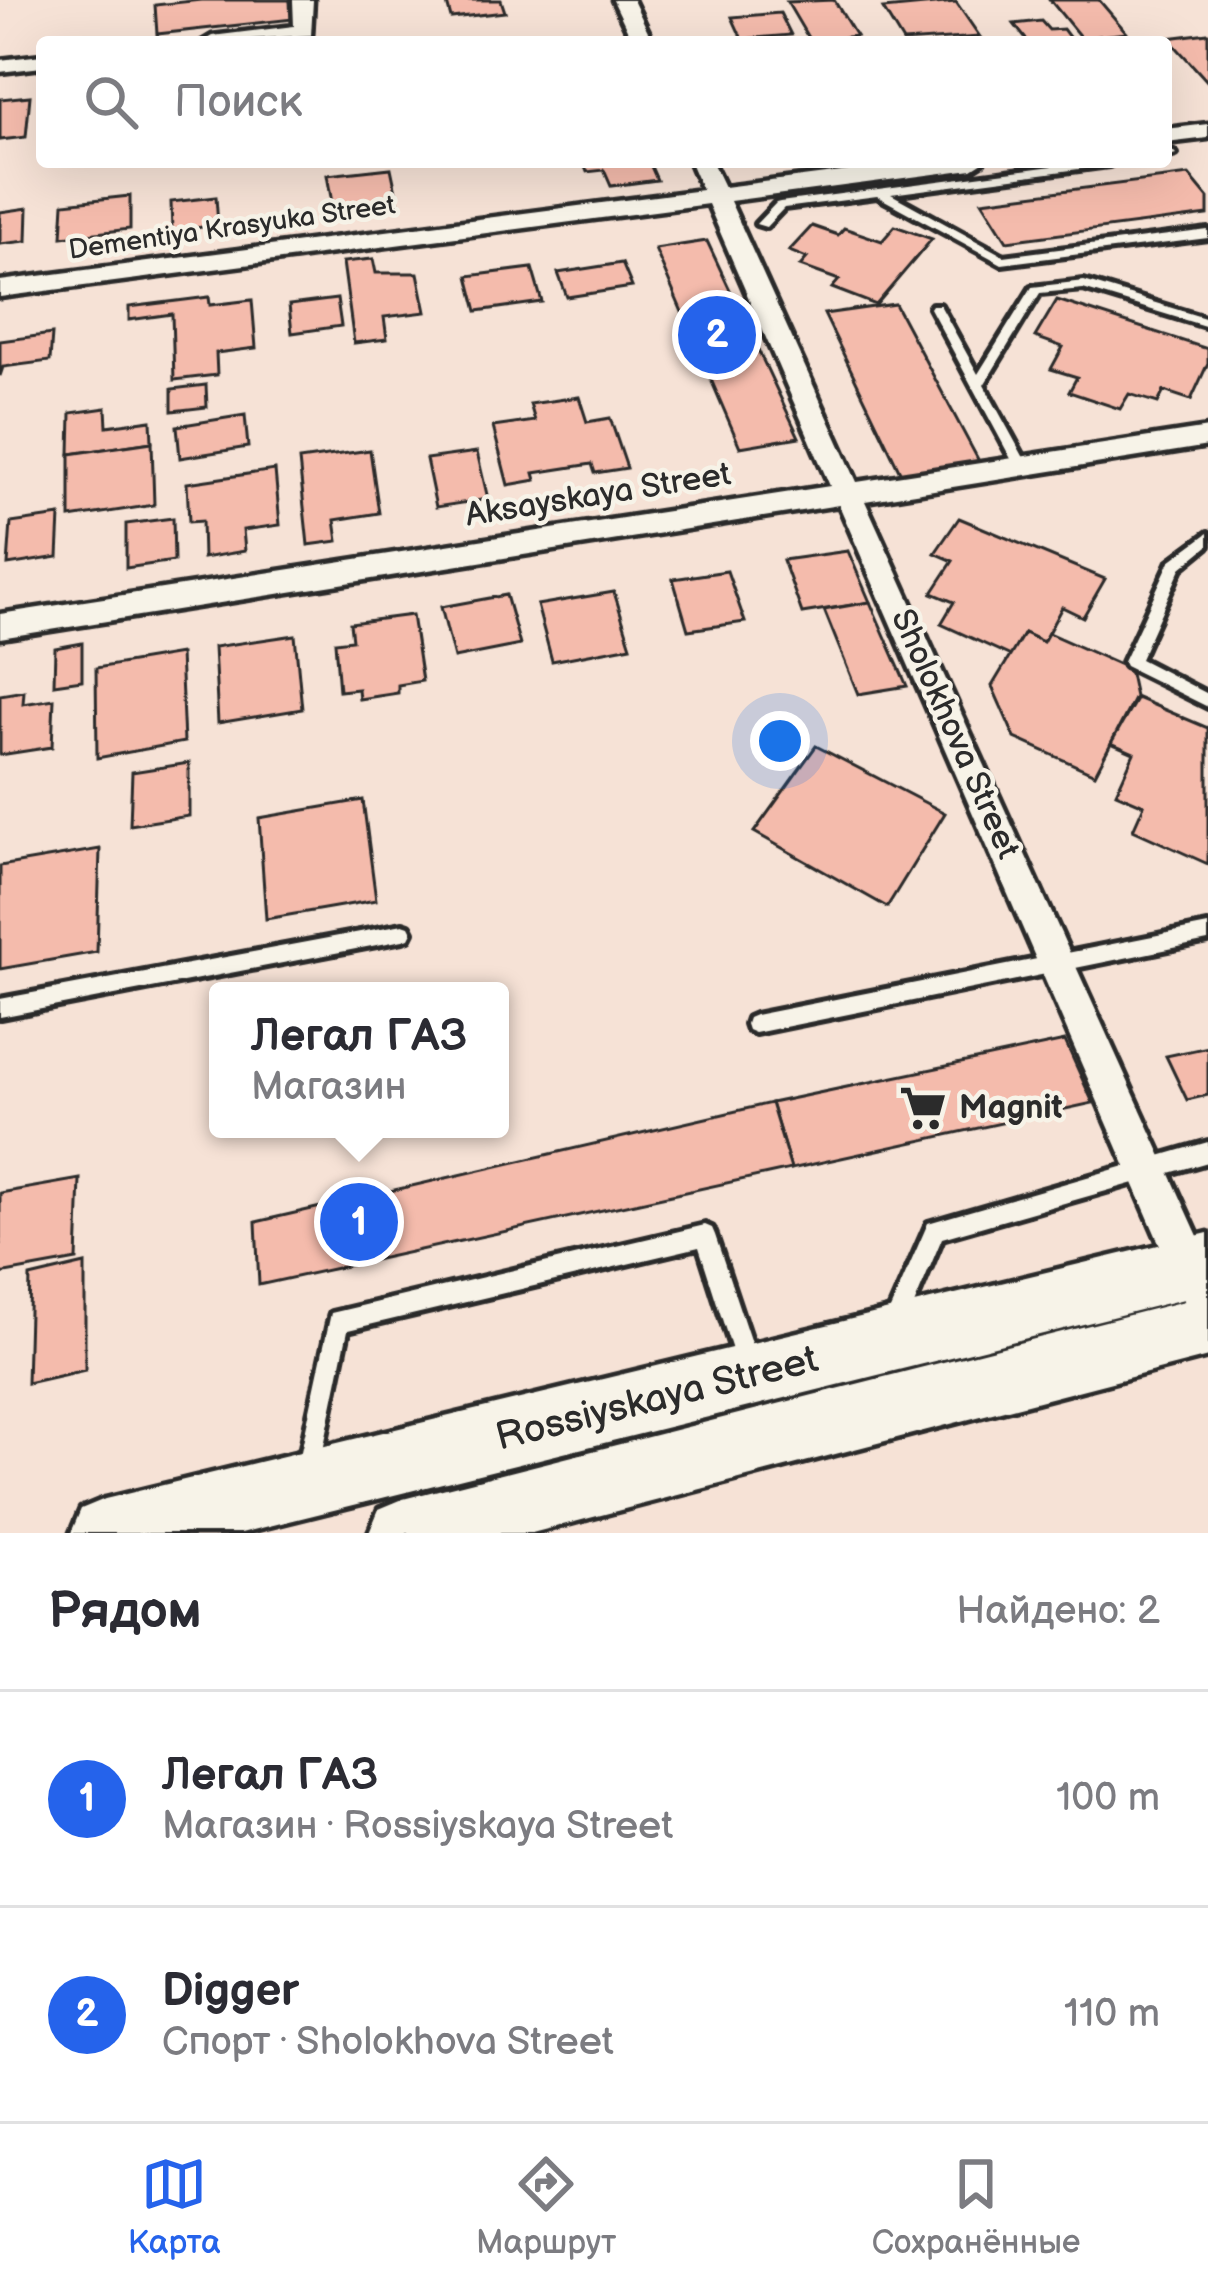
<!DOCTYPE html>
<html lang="ru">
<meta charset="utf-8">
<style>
:root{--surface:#fff;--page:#f2f2f3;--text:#2b2b33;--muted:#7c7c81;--line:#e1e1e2;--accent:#2563eb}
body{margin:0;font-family:"Balsamiq Sans",sans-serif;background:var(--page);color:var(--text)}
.you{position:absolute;left:780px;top:741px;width:42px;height:42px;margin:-30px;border:9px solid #fff;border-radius:50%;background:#1a73e8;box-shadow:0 0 0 18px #1a73e833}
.badge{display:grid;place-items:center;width:78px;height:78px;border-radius:50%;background:var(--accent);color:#fff;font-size:39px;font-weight:700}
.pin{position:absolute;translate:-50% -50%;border:6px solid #fff;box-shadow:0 3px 12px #0006}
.popup{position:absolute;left:209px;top:982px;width:300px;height:156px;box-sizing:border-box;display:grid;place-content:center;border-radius:12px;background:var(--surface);filter:drop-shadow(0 3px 9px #0005);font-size:39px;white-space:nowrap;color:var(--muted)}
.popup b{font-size:45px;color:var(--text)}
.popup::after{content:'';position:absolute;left:50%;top:100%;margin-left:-24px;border:24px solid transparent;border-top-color:var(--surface)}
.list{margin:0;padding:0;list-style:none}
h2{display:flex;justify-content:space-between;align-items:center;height:156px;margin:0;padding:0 48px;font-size:51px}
h2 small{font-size:39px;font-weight:400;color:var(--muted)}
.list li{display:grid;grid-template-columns:78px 1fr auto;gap:36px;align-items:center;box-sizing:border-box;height:216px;padding:0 48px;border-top:3px solid var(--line)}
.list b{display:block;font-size:45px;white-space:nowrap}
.list p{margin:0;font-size:39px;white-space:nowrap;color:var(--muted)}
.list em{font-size:39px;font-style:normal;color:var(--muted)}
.icon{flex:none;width:66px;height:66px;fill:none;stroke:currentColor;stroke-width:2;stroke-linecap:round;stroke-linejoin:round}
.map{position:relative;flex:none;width:1208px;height:1533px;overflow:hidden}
.search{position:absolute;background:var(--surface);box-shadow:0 12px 48px #0002;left:36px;right:36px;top:36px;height:132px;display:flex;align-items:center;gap:30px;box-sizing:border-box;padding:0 42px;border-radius:12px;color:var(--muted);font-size:45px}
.sheet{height:588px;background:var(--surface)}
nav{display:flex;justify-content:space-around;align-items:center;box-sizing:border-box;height:168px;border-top:3px solid var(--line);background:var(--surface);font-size:33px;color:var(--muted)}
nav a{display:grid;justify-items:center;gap:6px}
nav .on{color:var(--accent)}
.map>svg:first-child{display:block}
</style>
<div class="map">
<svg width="1208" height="1533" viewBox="0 0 1208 1533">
<rect width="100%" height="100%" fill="#f6e2d6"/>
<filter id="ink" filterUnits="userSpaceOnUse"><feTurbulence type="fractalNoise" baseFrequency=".00833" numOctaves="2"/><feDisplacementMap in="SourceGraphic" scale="24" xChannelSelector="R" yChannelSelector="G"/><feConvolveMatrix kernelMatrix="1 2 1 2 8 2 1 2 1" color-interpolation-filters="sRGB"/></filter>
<g filter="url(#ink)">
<g fill="#f4bbac" stroke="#2b2b2b" stroke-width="3">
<path d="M201,0H290L293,19L157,34L155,5Z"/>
<path d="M446,0H501L505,12L451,18Z"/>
<path d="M834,0L856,36L810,41L787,2Z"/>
<path d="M1050,0H1099L1127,33L1081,38Z"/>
<path d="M956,2L980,37L903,42L883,9Z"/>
<path d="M780,13L791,35L742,39L732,17Z"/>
<path d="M1041,21L1049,30L1063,29L1072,41L1028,42L1014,24Z"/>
<path d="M1208,33V82L1168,38Z"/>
<path d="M30,96L26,137L0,140V99Z"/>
<path d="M583,162H649L657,180L611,186L604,170L587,172Z"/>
<path d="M391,168L399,206L334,214L327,175Z"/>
<path d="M1189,175L1208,198V215L1007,241L982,201Z"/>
<path d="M130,196V229L62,237L64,203Z"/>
<path d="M216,197L218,225L172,231L171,202Z"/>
<path d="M28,208L27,241L0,244V212Z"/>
<path d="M812,226L838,235L844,228L882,241L895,226L932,239L876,305L832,288L839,280L800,266L807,258L789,251Z"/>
<path d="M707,241L799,437L740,447L655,249Z"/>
<path d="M373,259L376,273H418L426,312L384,317L387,339L354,343L343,262Z"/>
<path d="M622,263L632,287L567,297L558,273Z"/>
<path d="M532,268L542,302L477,311L468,276Z"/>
<path d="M209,297L210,305L252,300L256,348L216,353L217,375L174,380L172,314L129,320V307Z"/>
<path d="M337,299L341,326L292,333L289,305Z"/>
<path d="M1057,300L1208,349V363L1191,400L1164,391L1158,403L1129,394L1120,409L1069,392L1077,377L1051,369L1063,347L1035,337Z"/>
<path d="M895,304L980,463L902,476L824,314Z"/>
<path d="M52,334L50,361L3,367L0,376V341Z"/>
<path d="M206,385L207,407L172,411V389Z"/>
<path d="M579,397L587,422L610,418L627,468L595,473L592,464L534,473L536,480L508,485L493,427L535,421L530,404Z"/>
<path d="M106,408L107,426L151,420L152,442L70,454L71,413Z"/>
<path d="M245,415L248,447L180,458L177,426Z"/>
<path d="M152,442L154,505L70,518V454Z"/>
<path d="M370,450L379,513L335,520L338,541L308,545L299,460Z"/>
<path d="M477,452L488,499L436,507L426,459Z"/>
<path d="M275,470L280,525L243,530L245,551L203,558L202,521L189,522L187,483Z"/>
<path d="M60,516L58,557L8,565L11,523Z"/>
<path d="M173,518L174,561L126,568V524Z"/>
<path d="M959,518L1105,579L1083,617L1062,607L1043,642L1024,633L1011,656L941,624L954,602L932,593L953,561L935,553Z"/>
<path d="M848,551L870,602L802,613L783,560Z"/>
<path d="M727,571L745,622L688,630L673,579Z"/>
<path d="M614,592L631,646L552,661L537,605Z"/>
<path d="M506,595L520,645L454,658L441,607Z"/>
<path d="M870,602L907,686L858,694L824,610Z"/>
<path d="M412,615L422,681L398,685V693L359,699L358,689L339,691L335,642L352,640L350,623Z"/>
<path d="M1024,633L1043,642L1048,633L1129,669L1135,697L1095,774L1015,738L992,686Z"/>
<path d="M295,635L302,709L218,723L214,647Z"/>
<path d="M82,643V680L54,684L55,648Z"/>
<path d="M180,654L184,742L97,758L96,668Z"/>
<path d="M24,691L23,704L54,699L52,747L0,755V695Z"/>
<path d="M1137,698L1208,728V864L1133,830L1144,805L1116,793L1134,753L1111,743Z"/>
<path d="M816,746L945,813L887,907L754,832Z"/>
<path d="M189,763V816L130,825L132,772Z"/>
<path d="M363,800L376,900L266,919L259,818Z"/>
<path d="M100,849L97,952L0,969V866Z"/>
<path d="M1065,1041L1093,1103L791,1169L771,1103Z"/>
<path d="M1208,1047V1095L1187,1100L1166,1056Z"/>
<path d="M771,1103L791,1169L259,1285L256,1222Z"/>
<path d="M80,1179L77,1260L0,1274V1193Z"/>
<path d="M85,1264V1370L27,1383L30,1277Z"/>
</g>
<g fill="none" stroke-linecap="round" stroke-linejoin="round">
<defs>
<g id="service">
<path d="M1166,151L1174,152L1176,154L1166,157Z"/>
<path d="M1083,162H1115L1109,165L891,194L1004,256L1208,230V238L1002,264L877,196L784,208L766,227L756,224L776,203L780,202Z"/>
<path d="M1084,281L1208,319V327L1083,289L1040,293L984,385L1029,467L1022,472L1017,470L930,308L932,305H940L978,374L1032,287Z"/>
<path d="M1208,533V546L1181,568L1140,659L1208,694V707L1125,666L1123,662L1170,561Z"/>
<path d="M403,924L409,926L412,932L409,938L403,940L0,1017V999Z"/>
<path d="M1208,925V941L755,1033L748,1030L746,1024L748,1018L755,1015Z"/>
<path d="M1208,1142V1162L942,1238L902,1334L894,1337L886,1334L883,1326L928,1223Z"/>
<path d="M705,1225L712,1228L715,1235L758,1364L755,1372L747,1375L739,1372L699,1247L348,1330L319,1470L316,1478L308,1481L300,1478L297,1470L331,1313Z"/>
</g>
<g id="minor">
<path d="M293,0H313L311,35L202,42L212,36L294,26Z"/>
<path d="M613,0H633L653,42H633Z"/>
<path d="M42,55V67L0,72V60Z"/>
<path d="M1208,124V138L1166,143V129Z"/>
<path d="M690,162H712L724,187L920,162H983L972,169L730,201L857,482L1208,428V446L865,501L1208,1258V1327L1193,1321L839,505L0,638V614L830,486L708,204L0,297V281L702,190Z"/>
</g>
<g id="secondary">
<path d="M1208,1233V1293L241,1533H71L81,1509L105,1499Z"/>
<path d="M1208,1295V1357L532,1533H369L379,1509L403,1499Z"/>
</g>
</defs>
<use href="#service" stroke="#2b2b2b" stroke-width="10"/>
<use href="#minor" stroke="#2b2b2b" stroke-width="9"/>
<use href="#secondary" stroke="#2b2b2b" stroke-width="9"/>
<use href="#service" fill="#f7f3e8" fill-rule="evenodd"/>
<use href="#minor" fill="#f7f3e8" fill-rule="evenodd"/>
<use href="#secondary" fill="#f7f3e8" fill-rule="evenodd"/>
</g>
</g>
<defs>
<symbol id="supermarket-bare" viewBox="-9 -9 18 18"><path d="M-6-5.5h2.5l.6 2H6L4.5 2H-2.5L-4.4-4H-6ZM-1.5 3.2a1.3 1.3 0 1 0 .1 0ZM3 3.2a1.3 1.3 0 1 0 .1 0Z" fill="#2b2b2b" stroke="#f7f3e8" stroke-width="2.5" paint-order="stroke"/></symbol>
</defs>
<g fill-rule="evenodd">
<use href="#supermarket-bare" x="890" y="1075" width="66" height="66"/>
</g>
<g text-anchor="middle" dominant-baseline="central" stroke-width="9" stroke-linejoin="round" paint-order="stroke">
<g font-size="27" fill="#2b2b2b" stroke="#f7f3e8">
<text transform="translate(232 228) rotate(-8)">Dementiya Krasyuka Street</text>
</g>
<g font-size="33" fill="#2b2b2b" stroke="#f7f3e8">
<text transform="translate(598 495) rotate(-9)">Aksayskaya Street</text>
<text transform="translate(955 734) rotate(66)">Sholokhova Street</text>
</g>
<g font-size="33" font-weight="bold" fill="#2b2b2b" stroke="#f7f3e8" text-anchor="start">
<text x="959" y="1108">Magnit</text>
</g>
<g font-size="39" fill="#2b2b2b" stroke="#f7f3e8">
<text transform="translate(657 1399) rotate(-14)">Rossiyskaya Street</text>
</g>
</g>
</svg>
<div class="you"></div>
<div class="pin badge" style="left:359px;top:1222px">1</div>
<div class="popup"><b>Легал ГАЗ</b>Магазин</div>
<div class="pin badge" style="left:717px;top:335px">2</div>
<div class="search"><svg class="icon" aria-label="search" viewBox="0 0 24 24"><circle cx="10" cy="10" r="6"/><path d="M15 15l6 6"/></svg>Поиск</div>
</div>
<section class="sheet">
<h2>Рядом<small>Найдено: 2</small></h2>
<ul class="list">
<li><span class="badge">1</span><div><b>Легал ГАЗ</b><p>Магазин · Rossiyskaya Street</p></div><em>100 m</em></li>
<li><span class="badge">2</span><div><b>Digger</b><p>Спорт · Sholokhova Street</p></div><em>110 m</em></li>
</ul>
</section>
<nav>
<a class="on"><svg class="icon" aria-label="map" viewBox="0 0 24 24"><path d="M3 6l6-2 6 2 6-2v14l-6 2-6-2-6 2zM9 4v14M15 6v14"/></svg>Карта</a>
<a><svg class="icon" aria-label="directions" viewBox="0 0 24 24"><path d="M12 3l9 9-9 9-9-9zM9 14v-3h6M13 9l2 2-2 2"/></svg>Маршрут</a>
<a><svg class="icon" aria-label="saved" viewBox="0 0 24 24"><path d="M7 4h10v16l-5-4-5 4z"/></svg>Сохранённые</a>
</nav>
